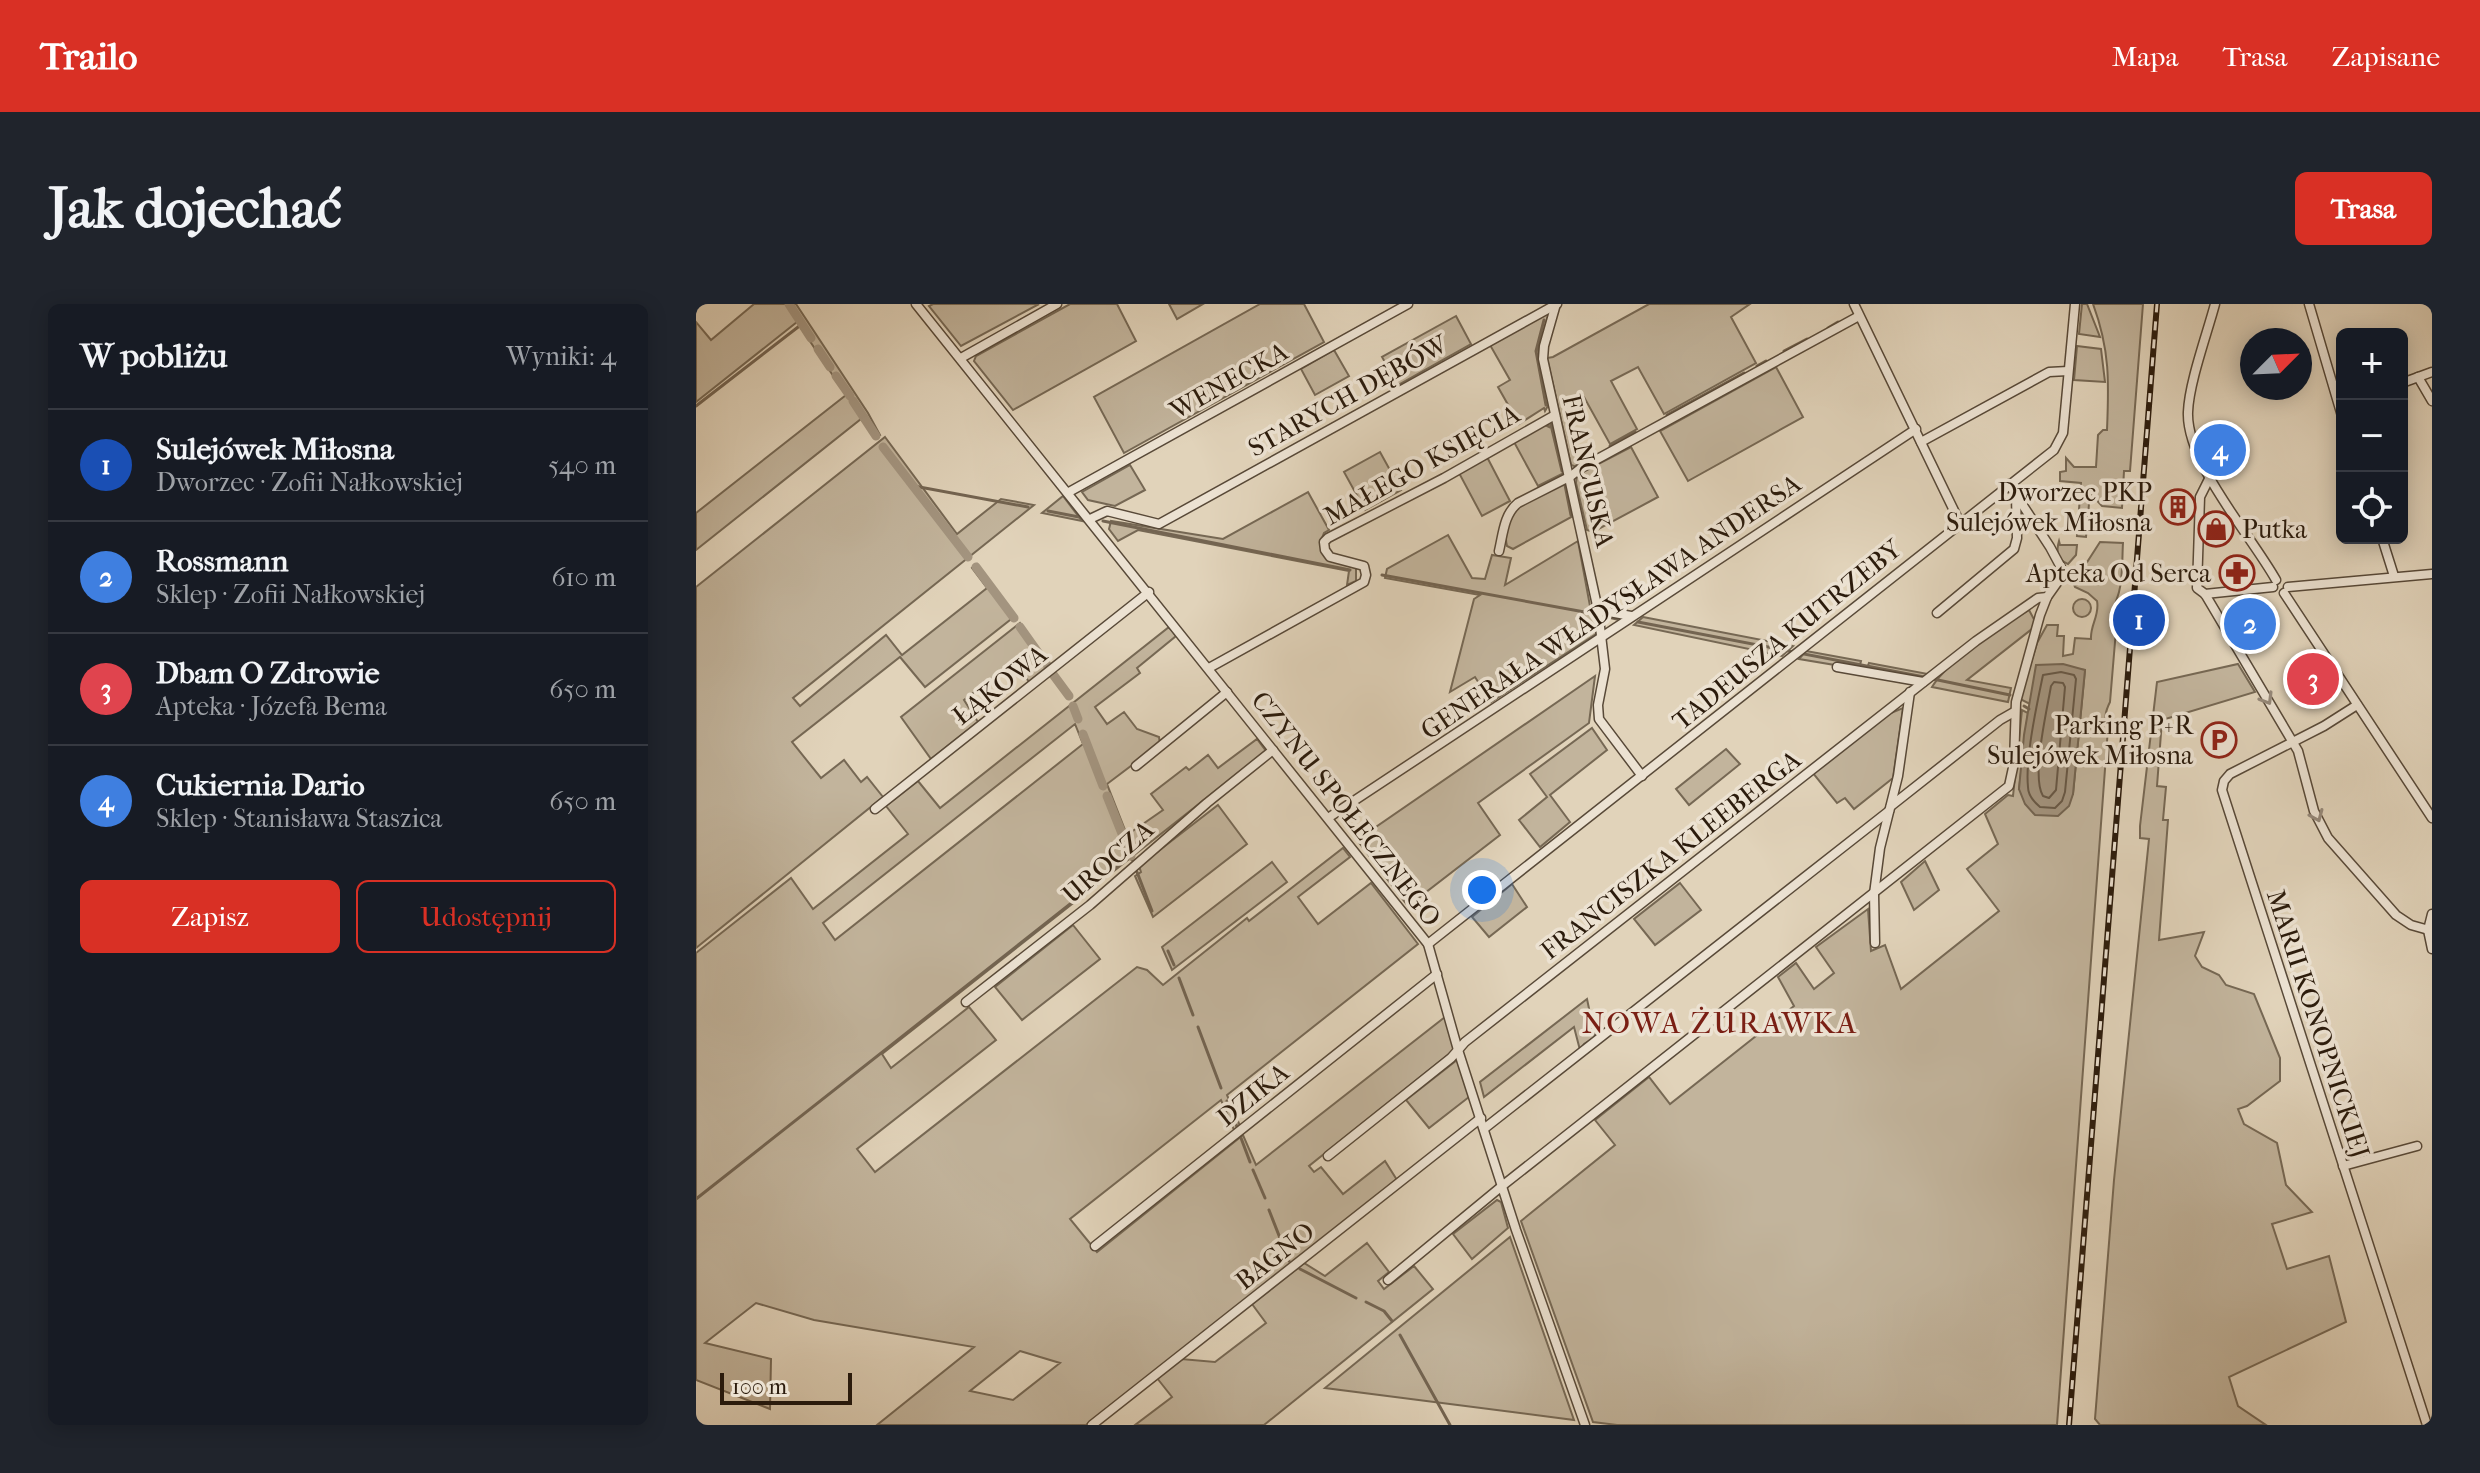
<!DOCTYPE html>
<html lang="pl">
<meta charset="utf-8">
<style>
:root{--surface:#171b24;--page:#20242c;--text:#f1f3f6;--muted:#9ea1a6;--line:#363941;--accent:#d93025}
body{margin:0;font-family:"IM FELL French Canon",serif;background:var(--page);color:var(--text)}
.controls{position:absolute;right:24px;top:24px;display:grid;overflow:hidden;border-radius:12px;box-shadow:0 4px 20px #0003}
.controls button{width:72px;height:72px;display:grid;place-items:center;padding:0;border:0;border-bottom:2px solid var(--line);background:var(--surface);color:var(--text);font:40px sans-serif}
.compass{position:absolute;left:1544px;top:24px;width:72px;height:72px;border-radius:50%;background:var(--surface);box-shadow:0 4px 20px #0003;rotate:66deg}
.scale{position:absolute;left:24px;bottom:20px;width:132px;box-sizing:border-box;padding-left:8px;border:4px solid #2b1b0c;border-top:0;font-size:22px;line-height:28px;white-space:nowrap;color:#2b1b0c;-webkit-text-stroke:6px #ece2d2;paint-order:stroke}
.you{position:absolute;left:786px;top:586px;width:28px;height:28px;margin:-20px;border:6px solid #fff;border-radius:50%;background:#1a73e8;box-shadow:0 0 0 12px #1a73e833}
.badge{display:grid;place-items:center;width:52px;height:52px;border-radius:50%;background:var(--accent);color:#fff;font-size:26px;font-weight:700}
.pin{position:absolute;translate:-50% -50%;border:4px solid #fff;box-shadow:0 2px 8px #0006}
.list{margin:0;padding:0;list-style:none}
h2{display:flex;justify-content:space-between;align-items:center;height:104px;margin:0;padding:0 32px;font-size:34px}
h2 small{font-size:26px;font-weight:400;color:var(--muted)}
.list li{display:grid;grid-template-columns:52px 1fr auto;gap:24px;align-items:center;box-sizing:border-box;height:112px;padding:0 32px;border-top:2px solid var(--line)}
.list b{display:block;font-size:30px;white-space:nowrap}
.list p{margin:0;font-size:26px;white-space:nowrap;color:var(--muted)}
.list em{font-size:26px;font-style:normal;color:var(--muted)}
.actions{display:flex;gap:16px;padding:24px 32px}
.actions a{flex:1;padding:18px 0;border:2px solid var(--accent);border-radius:12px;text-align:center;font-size:28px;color:var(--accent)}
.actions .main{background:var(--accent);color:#fff}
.icon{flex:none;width:44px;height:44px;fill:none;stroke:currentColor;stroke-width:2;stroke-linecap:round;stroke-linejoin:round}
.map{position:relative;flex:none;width:1736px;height:1121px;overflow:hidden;border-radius:12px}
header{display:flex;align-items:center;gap:48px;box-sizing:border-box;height:112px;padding:0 40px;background:var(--accent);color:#fff}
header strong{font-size:38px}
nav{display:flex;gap:44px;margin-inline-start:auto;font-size:28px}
.intro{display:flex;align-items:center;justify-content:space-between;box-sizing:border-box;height:192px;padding:0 48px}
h1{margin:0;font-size:56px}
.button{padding:20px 36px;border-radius:12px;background:var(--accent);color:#fff;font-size:28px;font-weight:700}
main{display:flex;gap:48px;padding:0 48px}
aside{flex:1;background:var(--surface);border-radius:12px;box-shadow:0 4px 20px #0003}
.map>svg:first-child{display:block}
</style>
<header>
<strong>Trailo</strong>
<nav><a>Mapa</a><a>Trasa</a><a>Zapisane</a></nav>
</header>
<div class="intro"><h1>Jak dojechać</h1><a class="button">Trasa</a></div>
<main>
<aside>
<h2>W pobliżu<small>Wyniki: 4</small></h2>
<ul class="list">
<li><span class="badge" style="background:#1a4fb4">1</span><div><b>Sulejówek Miłosna</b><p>Dworzec · Zofii Nałkowskiej</p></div><em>540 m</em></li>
<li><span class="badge" style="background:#3f7fe0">2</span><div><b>Rossmann</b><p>Sklep · Zofii Nałkowskiej</p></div><em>610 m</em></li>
<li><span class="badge" style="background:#e0444e">3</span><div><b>Dbam O Zdrowie</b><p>Apteka · Józefa Bema</p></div><em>650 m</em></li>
<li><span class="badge" style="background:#3f7fe0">4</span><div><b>Cukiernia Dario</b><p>Sklep · Stanisława Staszica</p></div><em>650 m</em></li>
</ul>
<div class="actions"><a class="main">Zapisz</a><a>Udostępnij</a></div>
</aside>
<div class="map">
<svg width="1736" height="1121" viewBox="0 0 1736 1121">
<rect width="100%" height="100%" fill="#e1d3ba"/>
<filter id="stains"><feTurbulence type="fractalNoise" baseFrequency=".0025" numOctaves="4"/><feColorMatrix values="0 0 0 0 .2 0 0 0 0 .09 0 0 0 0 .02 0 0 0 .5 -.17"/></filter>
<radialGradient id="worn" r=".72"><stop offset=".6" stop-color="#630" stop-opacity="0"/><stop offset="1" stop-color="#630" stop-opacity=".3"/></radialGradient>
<g fill="#c2b49c" stroke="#766854" stroke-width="2" fill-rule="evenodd">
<path d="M58,0H100L172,109L184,131L179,133L165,115L0,246V209L150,91L101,18L0,98V18L15,36Z"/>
<path d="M237,0H343L265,42L233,2Z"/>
<path d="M374,0H421L440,37L317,106L278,57L280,52Z"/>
<path d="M473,0H507L481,15Z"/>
<path d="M564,0H608L628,38L428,149L398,93Z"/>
<path d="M953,0H1054L1035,13L1060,59L968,110L942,63L915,77L941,125L914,140L888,93L868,103L883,156L896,149L897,154L881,163L875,161L851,54L857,53Z"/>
<path d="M1386,0H1391L1404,33L1383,30Z"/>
<path d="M1397,0H1447L1434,167H1428L1426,204L1406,202L1394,189L1390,233L1381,232L1385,179L1364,177V168L1370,167V154L1378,163H1400L1402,131L1407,126H1411C1413,78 1414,46 1397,0Z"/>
<path d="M853,8L842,46L853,100L849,107L848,104L823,120L802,83L814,76L794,41Z"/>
<path d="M760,12L775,40L702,81L686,53Z"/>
<path d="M1381,42L1405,45L1409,78L1378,76Z"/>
<path d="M638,46L653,72L619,91L605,65Z"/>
<path d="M1080,63L1107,113L992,177L964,127Z"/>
<path d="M852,118L857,119L870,168L842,182L818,138L849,121L853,123Z"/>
<path d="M189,133L261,230L305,195L338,201L97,394L104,402L190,331L206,351L291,284L276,264L281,260L319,312L229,383L204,353L96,438L125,474L148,456L165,478L171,473L187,493L0,644V283Z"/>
<path d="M935,143L962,193L897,228L891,226L880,179L881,171Z"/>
<path d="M684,148L705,186L669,206L648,168Z"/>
<path d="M791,153L814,197L786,212L763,169Z"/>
<path d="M434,161L449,186L419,202L392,196L386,188Z"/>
<path d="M870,178L879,211L817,245L811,242C808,231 812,214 819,205Z"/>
<path d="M612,188L633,226L628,229L624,239C627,258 643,258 660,263V277L651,281L653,267L442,226L422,237L413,225L415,217L527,235Z"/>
<path d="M367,192L386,217L346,209Z"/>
<path d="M752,231L776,274L789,275L796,251L815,254L809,281L882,237L894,302H898L900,330L795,398L779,373L754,388L778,295L784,291L689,274L691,265Z"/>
<path d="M1363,237L1364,241H1381L1380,251L1372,260C1361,256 1360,247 1363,237Z"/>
<path d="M1404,238L1427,239C1426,254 1427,273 1423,288C1420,299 1416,303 1421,314L1414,398C1409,408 1408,414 1412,424L1361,1121H921L897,1118L825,917L919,841L899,816L953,773L974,800L1098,702L1082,673L1100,659L1118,685L1138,669L1120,643L1172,605L1175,647L1189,641L1205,685L1303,607L1271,565L1302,540L1289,510L1312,491L1317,492L1326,406L1332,409L1323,485L1377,490L1389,366L1341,361L1334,400L1324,395L1341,339L1351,321H1362L1361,332H1368L1367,352L1377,350L1379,334L1395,335C1394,321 1404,311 1401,297L1392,289L1379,283L1375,272L1386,266Z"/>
<circle cx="1386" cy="304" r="9"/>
<path d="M1333,306L1341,321L1271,376L1315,384L1312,398L1236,383C1253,355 1305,323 1333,306Z"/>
<path d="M947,313L1097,342L1086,352L938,321Z"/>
<path d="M324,319L355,361L334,379L318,358L268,396L282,418L235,455L205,413Z"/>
<path d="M473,323L480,332L441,364L444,369L399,403L411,420L428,408L441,425L463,433L464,440L411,480L431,531L467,506L455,490L490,463L493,466L512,451L522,464L561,435L570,447L186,750L195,764L273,703L300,736L161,845L179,868L441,663L451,666L467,681L551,614L553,617L647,544L654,553L602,593L622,620L675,579L722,640L531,791L544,822L538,826L525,796L374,915L401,948L547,831L560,861L749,713L758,746L613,862L618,868L625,863L647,890L689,857L701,876L390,1121H181L278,1043L118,1016L60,999L9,1039L75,1055L74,1105L0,1076V649L95,574L117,605L212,530L190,502L222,477L244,504ZM379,420L387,440L139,636L127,619ZM324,1047L364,1059L317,1096L274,1087Z"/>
<path d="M1110,347L1165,357L1163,365L1103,355Z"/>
<path d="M1173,359L1232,370L1226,375L1171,364Z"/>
<path d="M1542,360L1559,388L1466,416L1461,482L1470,483L1467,516H1472L1463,636L1508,628L1499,652L1506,663L1523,671L1530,681L1558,690L1584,754V777L1551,802L1542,805L1548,820L1581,839L1590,881L1616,908L1576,920L1591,965L1633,952L1650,1018L1533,1073L1542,1102L1570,1121H1404L1399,1115L1418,876L1453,535L1444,534V522L1461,378Z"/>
<path d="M899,372L893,419L782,499L804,531L712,602L661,536Z"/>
<path d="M1207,404L1197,474L1158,505L1149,494L1141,499L1116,468L1190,411Z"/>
<path d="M896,424L911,446L854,491L874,518L844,543L823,516L851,493L834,470Z"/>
<path d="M1030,445L1044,460L993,501L980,485Z"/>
<path d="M522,501L551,540L457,613L439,572L445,568L443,562Z"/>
<path d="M1229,557L1243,586L1218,606L1205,578Z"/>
<path d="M576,558L591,578L476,666L466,643Z"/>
<path d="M984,579L1005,606L959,641L938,615Z"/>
<path d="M816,580L831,603L793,633L776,613Z"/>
<path d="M377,621L404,655L326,716L299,683Z"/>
<path d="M891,695L899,733L888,740L884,746L878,723L788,793L784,778Z"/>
<path d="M761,756L773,793L733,824L710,796Z"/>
<path d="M801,896L805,898L812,924L776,955L757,930Z"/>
<path d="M814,933L878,1116L629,1084Z"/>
<path d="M671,939L693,968L682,977L688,985L718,962L737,985L568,1121H439L476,1093L461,1074L485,1055L519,1058L570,1019L556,1000L608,959L629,972Z"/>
</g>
<path fill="#a3947f" stroke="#736451" stroke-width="2" d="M1367,360L1389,366L1377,490L1373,502L1362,512L1339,511L1329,500L1323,485L1328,431L1340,361Z"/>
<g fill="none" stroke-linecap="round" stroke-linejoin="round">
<g stroke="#675846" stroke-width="2">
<path d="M1365,368L1378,371L1380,375L1369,488L1366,497L1359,504L1344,503C1338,498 1332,491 1332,483C1329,454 1341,400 1347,371Z"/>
<path d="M1358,378L1367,379L1369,383L1360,486L1353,494L1347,492C1335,473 1351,406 1355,382Z"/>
</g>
<g stroke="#736451" stroke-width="3">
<path d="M848,16L840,47L850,101"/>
<path d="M1132,24L1142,18"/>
<path d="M1088,47L1111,35"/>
<path d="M1061,62L1070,57"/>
<path d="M0,102L106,20"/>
<path d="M971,111L1048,69"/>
<path d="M855,121L866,167"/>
<path d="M914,142L939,128"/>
<path d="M881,161L895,153"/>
<path d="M869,181L875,211"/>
<path d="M218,182L332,203"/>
<path d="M352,207L383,213"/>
<path d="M407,217L654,266"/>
<path d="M686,271L894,309"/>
<path d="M912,313L921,315"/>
<path d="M942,318L1228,373"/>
<path d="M1237,375L1314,391"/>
<path d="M1328,402L1333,405"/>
<path d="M441,568L456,607"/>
<path d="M472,647L478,661"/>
<path d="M483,674L497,711"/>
<path d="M502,723L525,784"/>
<path d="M531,797L541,823"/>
<path d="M545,834L554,858"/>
<path d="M557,866L569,894"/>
<path d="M0,895L435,552L436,556"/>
<path d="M573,906L593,957"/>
<path d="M604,965L660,994"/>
<path d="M670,998L688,1007L696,1017"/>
<path d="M704,1031L754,1121"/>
</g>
<g stroke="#a3947f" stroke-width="9">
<path d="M93,0L115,34"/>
<path d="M122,45L134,63"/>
<path d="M140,72L154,92"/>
<path d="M157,97L180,132"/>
<path d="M187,143L272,253"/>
<path d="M280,263L318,314"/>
<path d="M324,323L351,361"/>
<path d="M356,369L373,392"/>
<path d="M377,402L382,415"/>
<path d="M387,430L407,482"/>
<path d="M411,492L435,552"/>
</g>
<defs>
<g id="street">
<path d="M220,0L732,640L762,746L820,926L889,1121"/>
<path d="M860,0L848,42L847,55L902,306L909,365L902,401L903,415L946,472"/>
<path d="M1158,0L1264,219"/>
<path d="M1519,0C1511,30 1493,79 1492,108C1490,159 1555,231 1580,276"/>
<path d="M1613,0L1646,112"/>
<path d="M265,54L361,0"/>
<path d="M1722,73L1736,97"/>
<path d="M1706,79L1736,68"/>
<path d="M1225,138L1353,68L1372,67"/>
<path d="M1514,173L1504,193L1501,284L1509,290L1602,447L1618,507L1632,534L1700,611L1715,621L1736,627"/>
<path d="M373,188L712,0"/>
<path d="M394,215L411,207L463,220L861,0"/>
<path d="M1686,234L1698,272"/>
<path d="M803,247C807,230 808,210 822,199L875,172L885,164L1163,12"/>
<path d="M1592,283L1736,270"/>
<path d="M1588,289L1736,514"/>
<path d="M1509,290L1577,283"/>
<path d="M902,306L935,312"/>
<path d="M1241,309L1318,245L1321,234L1320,192"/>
<path d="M1141,363L1227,378"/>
<path d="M513,364L668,278L670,271L668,262L634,253L629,246L628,238L632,234L748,174L859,111"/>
<path d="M1661,401L1628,422L1534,470L1528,477L1526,486L1731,1121"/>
<path d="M440,462L531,388"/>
<path d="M1195,502L1304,416L1318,408"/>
<path d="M179,505L453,288"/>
<path d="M632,514L1220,125"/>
<path d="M1736,610L1732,626L1736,645"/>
<path d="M1179,639L1178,590L1184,544L1202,472L1214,388"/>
<path d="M732,640L1358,146L1367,129L1379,0"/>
<path d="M270,698L394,601L511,499L577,446"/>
<path d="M789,824L1193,507"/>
<path d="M632,852L755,754L769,738L1280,337L1342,294L1351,293"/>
<path d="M1647,862L1721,842"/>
<path d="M399,942L741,670"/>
<path d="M692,976L806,882L1313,482L1318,459L1320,398L1344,311L1351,293L1368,269L1354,243L1313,180"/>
<path d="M396,1121L785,814"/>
</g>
</defs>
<use href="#street" stroke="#584938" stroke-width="11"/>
<use href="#street" stroke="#ece2d2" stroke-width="8"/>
<defs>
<path id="rail" d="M1373,1121L1461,0"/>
</defs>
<use href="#rail" stroke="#2b1b0c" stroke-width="6"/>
<use href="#rail" stroke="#ece2d2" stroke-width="3" stroke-dasharray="9" stroke-linecap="butt"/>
</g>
<defs><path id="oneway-chevron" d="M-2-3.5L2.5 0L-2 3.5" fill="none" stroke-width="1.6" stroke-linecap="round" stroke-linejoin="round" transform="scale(2)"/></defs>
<g stroke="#958879">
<use href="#oneway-chevron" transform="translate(1571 395) rotate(59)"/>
<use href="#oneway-chevron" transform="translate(1621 512) rotate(67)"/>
</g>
<defs>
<symbol id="building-ring" viewBox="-11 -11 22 22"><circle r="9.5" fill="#ece2d2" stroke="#8f2418" stroke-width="1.5"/><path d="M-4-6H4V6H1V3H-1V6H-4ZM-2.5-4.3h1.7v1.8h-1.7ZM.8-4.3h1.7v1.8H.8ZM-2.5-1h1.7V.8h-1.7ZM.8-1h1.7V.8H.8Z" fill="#8f2418"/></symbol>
<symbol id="shop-ring" viewBox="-11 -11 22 22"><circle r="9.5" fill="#ece2d2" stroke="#8f2418" stroke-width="1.5"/><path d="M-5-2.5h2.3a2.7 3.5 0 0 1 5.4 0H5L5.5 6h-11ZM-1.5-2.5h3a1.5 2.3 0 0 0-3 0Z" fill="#8f2418"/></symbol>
<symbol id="pharmacy-ring" viewBox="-11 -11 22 22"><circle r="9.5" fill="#ece2d2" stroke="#8f2418" stroke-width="1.5"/><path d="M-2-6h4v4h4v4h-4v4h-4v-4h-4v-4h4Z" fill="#8f2418"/></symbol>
<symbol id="parking-ring" viewBox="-11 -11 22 22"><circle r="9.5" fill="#ece2d2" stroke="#8f2418" stroke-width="1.5"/><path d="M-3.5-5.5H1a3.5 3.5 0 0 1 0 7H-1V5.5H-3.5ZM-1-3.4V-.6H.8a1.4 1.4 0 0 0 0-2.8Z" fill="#8f2418"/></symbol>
</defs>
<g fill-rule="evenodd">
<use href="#building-ring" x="1462" y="183" width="40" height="40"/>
<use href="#shop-ring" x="1500" y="205" width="40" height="40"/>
<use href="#pharmacy-ring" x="1521" y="249" width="40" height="40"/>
<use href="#parking-ring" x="1503" y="416" width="40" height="40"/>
</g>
<g text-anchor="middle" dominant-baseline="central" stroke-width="7" stroke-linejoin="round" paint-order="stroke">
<g font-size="26" fill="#2b1b0c" stroke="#ece2d2">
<text transform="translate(533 77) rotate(-29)">WENECKA</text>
<text transform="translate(652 92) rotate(-29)">STARYCH DĘBÓW</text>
<text transform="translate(726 161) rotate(-29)">MAŁEGO KSIĘCIA</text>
<text transform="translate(892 167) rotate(77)">FRANCUSKA</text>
<text transform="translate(915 303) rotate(-34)">GENERAŁA WŁADYSŁAWA ANDERSA</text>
<text transform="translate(1091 331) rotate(-39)">TADEUSZA KUTRZEBY</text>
<text transform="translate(304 381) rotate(-38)">ŁĄKOWA</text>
<text transform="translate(650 505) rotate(52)">CZYNU SPOŁECZNEGO</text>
<text transform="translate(975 551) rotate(-38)">FRANCISZKA KLEEBERGA</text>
<text transform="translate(412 558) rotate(-41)">UROCZA</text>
<text transform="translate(1622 720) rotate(72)">MARII KONOPNICKIEJ</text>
<text transform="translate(557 791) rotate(-39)">DZIKA</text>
<text transform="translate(579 952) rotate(-38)">BAGNO</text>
</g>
<g font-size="26" fill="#2b1b0c" stroke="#ece2d2" text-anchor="end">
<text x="1456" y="188">Dworzec PKP<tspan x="1456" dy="30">Sulejówek Miłosna</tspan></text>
<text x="1546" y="225" text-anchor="start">Putka</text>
<text x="1515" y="269">Apteka Od Serca</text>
<text x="1497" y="421">Parking P+R<tspan x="1497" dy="30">Sulejówek Miłosna</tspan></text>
</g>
<g font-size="30" letter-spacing="2" fill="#7a1f14" stroke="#ece2d2">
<text x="1024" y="719">NOWA ŻURAWKA</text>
</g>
</g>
<rect width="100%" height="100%" filter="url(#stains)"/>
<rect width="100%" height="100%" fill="url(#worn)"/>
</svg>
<div class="controls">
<button>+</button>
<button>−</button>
<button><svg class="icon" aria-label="locate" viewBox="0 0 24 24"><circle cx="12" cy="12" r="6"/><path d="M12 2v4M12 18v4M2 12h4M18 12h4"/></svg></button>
</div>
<svg class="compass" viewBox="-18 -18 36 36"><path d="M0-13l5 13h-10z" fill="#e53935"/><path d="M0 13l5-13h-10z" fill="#9ea1a6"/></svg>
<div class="scale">100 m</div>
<div class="you"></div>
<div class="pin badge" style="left:1443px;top:316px;background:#1a4fb4">1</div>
<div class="pin badge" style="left:1554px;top:320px;background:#3f7fe0">2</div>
<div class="pin badge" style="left:1617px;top:375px;background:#e0444e">3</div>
<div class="pin badge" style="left:1524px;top:146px;background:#3f7fe0">4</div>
</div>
</main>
